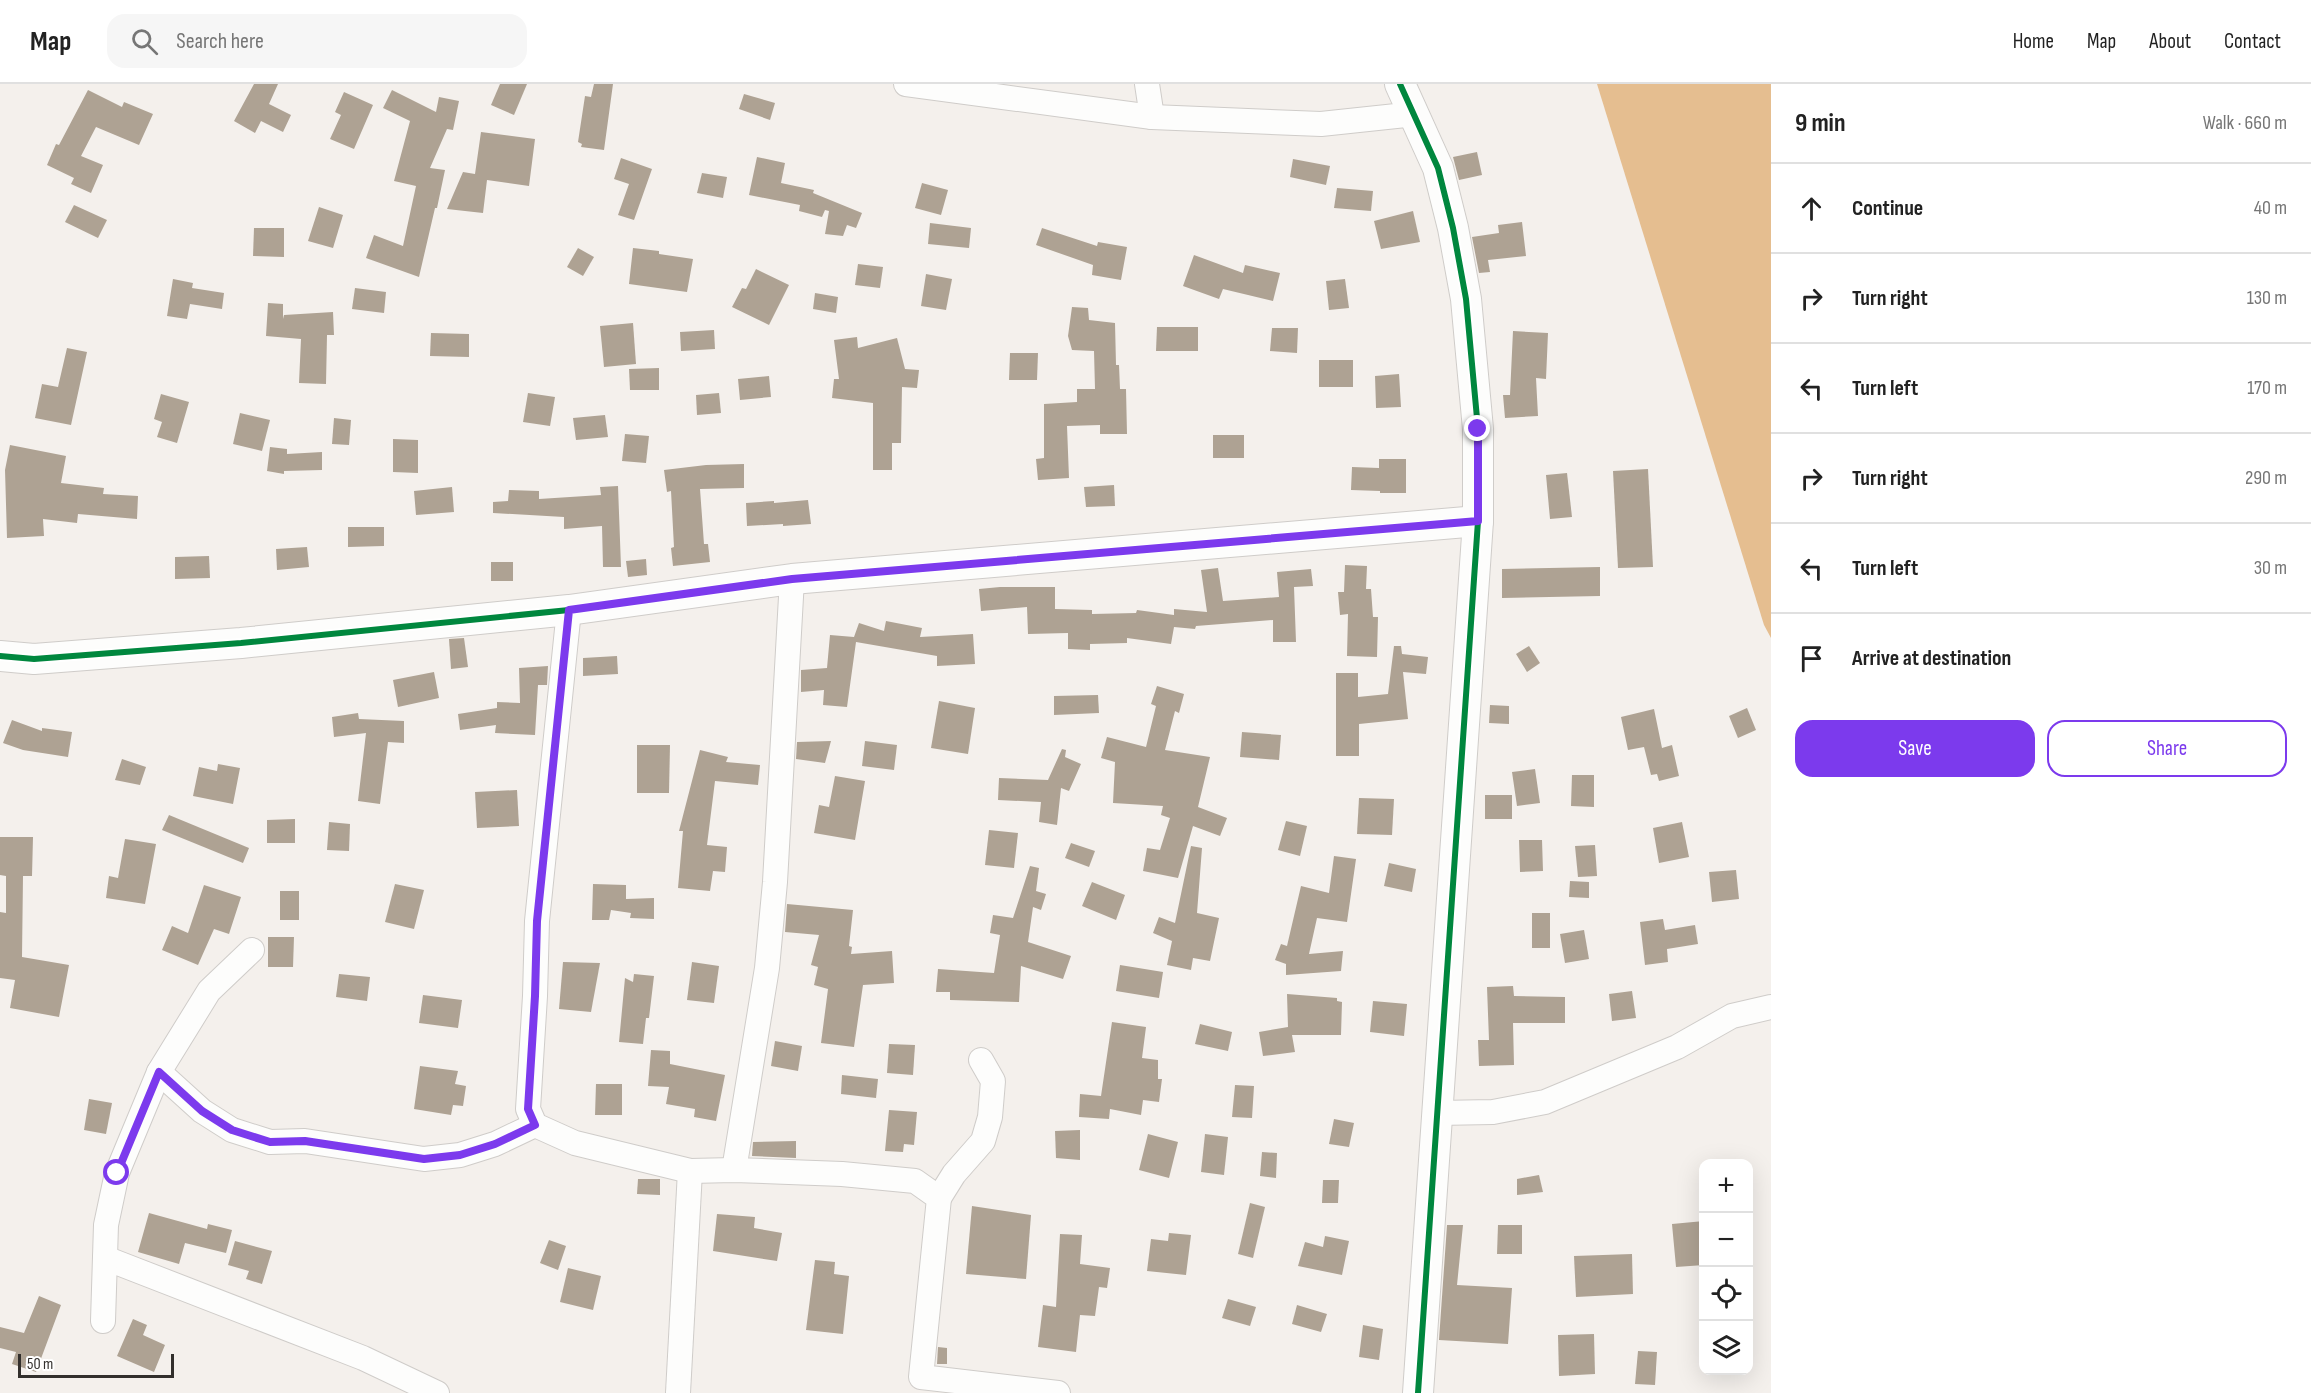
<!DOCTYPE html>
<meta charset="utf-8">
<style>
:root{--surface:#fff;--page:#f6f6f6;--text:#222;--muted:#767676;--line:#e0e0e0;--accent:#7c3aed}
body{margin:0;font-family:"Sofia Sans Condensed",sans-serif;background:var(--page);color:var(--text)}
.controls{position:absolute;right:18px;bottom:18px;display:grid;overflow:hidden;border-radius:12px;box-shadow:0 6px 24px #0002}
.controls button{width:54px;height:54px;display:grid;place-items:center;padding:0;border:0;border-bottom:2px solid var(--line);background:var(--surface);color:var(--text);font:30px sans-serif}
.scale{position:absolute;left:18px;bottom:15px;width:156px;box-sizing:border-box;padding-left:6px;border:3px solid #322f2c;border-top:0;font-size:16px;line-height:21px;white-space:nowrap;color:#322f2c;-webkit-text-stroke:4px #fff;paint-order:stroke}
.stop{position:absolute;width:18px;height:18px;margin:-14px;border:4px solid #7c3aed;border-radius:50%;background:#fff}
.stop.end{background:#7c3aed;border-color:#fff;box-shadow:0 2px 6px #0008}
.list{margin:0;padding:0;list-style:none}
h2{display:flex;justify-content:space-between;align-items:center;height:78px;margin:0;padding:0 24px;font-size:26px}
h2 small{font-size:20px;font-weight:400;color:var(--muted)}
.list li{display:grid;grid-template-columns:39px 1fr auto;gap:18px;align-items:center;box-sizing:border-box;height:90px;padding:0 24px;border-top:2px solid var(--line)}
.list b{display:block;font-size:22px;white-space:nowrap}
.list em{font-size:20px;font-style:normal;color:var(--muted)}
.actions{display:flex;gap:12px;padding:18px 24px}
.actions a{flex:1;padding:14px 0;border:2px solid var(--accent);border-radius:18px;text-align:center;font-size:21px;color:var(--accent)}
.actions .main{background:var(--accent);color:#fff}
.icon{flex:none;width:33px;height:33px;fill:none;stroke:currentColor;stroke-width:2;stroke-linecap:round;stroke-linejoin:round}
.map{position:relative;flex:none;width:1771px;height:1309px;overflow:hidden}
header{display:flex;align-items:center;gap:36px;box-sizing:border-box;height:84px;padding:0 30px;background:var(--surface);border-bottom:2px solid var(--line)}
header strong{font-size:28px}
nav{display:flex;gap:33px;margin-inline-start:auto;font-size:21px}
.search{width:420px;height:54px;background:var(--page);display:flex;align-items:center;gap:15px;box-sizing:border-box;padding:0 21px;border-radius:18px;color:var(--muted);font-size:22px}
main{display:flex}
aside{flex:1;background:var(--surface)}
.map>svg:first-child{display:block}
</style>
<header>
<strong>Map</strong>
<div class="search"><svg class="icon" aria-label="search" viewBox="0 0 24 24"><circle cx="10" cy="10" r="6"/><path d="M15 15l6 6"/></svg>Search here</div>
<nav><a>Home</a><a>Map</a><a>About</a><a>Contact</a></nav>
</header>
<main>
<div class="map">
<svg width="1771" height="1309" viewBox="0 0 1771 1309">
<rect width="100%" height="100%" fill="#f4f0ec"/>
<path fill="#e5be90" d="M1597,0H1771V554L1764,541Z"/>
<g fill="#aea293">
<path d="M254,0H278L269,20L291,31L283,48L261,37L255,49L234,37Z"/>
<path d="M500,0H527L514,31L491,21Z"/>
<path d="M594,0H613L604,66L581,63L582,60L578,58L585,12L591,13Z"/>
<path d="M88,6L122,23L124,18L153,30L139,61L96,43L81,72L103,81L91,109L71,100L74,94L47,81L56,60L59,61Z"/>
<path d="M392,6L436,28L439,13L459,17L453,46L447,45L430,84L445,86L437,124H435L419,193L366,174L374,151L403,162L416,102L394,97L410,37L383,24Z"/>
<path d="M344,8L373,21L354,65L330,55L341,31L335,28Z"/>
<path d="M744,10L775,19L770,36L739,25Z"/>
<path d="M481,48L535,55L529,102L487,96L483,129L447,125L463,88L475,90Z"/>
<path d="M1477,68L1482,91L1459,96L1453,73Z"/>
<path d="M757,73L785,79L781,99L814,106L813,109L862,129L856,144L847,141L843,152L825,150L829,127L825,126L822,133L799,127L800,121L749,111Z"/>
<path d="M621,74L652,85L634,136L618,131L629,100L614,95Z"/>
<path d="M1293,75L1330,82L1326,101L1290,93Z"/>
<path d="M702,89L727,93L723,114L697,109Z"/>
<path d="M922,99L948,106L941,131L915,124Z"/>
<path d="M1337,104L1373,107L1371,127L1334,124Z"/>
<path d="M74,121L107,136L98,154L65,138Z"/>
<path d="M319,123L343,131L333,164L308,157Z"/>
<path d="M1413,127L1420,158L1381,165L1374,137Z"/>
<path d="M1522,138L1526,172L1488,176L1490,188L1479,189L1472,153L1499,149L1498,141Z"/>
<path d="M930,139L971,144L969,164L928,160Z"/>
<path d="M254,144H284V173L253,172Z"/>
<path d="M1042,144L1097,162L1098,158L1127,163L1121,196L1092,191L1093,181L1036,161Z"/>
<path d="M578,164L594,173L583,192L567,183Z"/>
<path d="M633,164L659,167V170L693,175L687,208L629,200Z"/>
<path d="M1194,171L1243,189L1245,181L1280,189L1273,217L1223,205L1219,215L1183,202Z"/>
<path d="M858,180L883,183L880,204L855,201Z"/>
<path d="M756,185L789,201L769,241L732,223L742,204L746,205Z"/>
<path d="M926,190L952,195L946,226L921,222Z"/>
<path d="M173,195L193,199L192,204L224,209L222,225L190,220L187,235L167,232Z"/>
<path d="M1345,195L1349,224L1329,226L1326,197Z"/>
<path d="M355,204L386,208L384,229L352,225Z"/>
<path d="M815,209L838,213L836,229L813,225Z"/>
<path d="M268,219L283,220V235L284,231L333,228L334,251H327L326,300L299,299L301,255L266,252Z"/>
<path d="M1072,223L1088,224L1089,236L1115,239L1116,281H1119L1120,305H1126L1127,350H1100V341L1067,342L1069,394L1038,396L1036,375L1044,374V320L1077,318V305H1095L1094,267L1072,266L1068,252Z"/>
<path d="M633,239L636,280L604,283L600,242Z"/>
<path d="M1157,243H1198V267H1156Z"/>
<path d="M1272,244H1298L1297,269L1270,267Z"/>
<path d="M714,246L715,265L681,267L680,248Z"/>
<path d="M1513,247L1548,249L1546,295L1536,294L1538,332L1505,334L1503,311H1510Z"/>
<path d="M431,249L469,250V273L430,272Z"/>
<path d="M857,253L858,264L897,254L905,285L919,286L917,304L902,303L901,359H892V386H873V319L832,314L834,295H839L834,256Z"/>
<path d="M67,264L87,268L71,341L35,334L42,300L58,303Z"/>
<path d="M1010,269H1038L1037,296H1009Z"/>
<rect x="1319" y="276" width="34" height="27"/>
<path d="M659,284V306H630L629,285Z"/>
<path d="M1399,290L1401,323L1376,324L1375,292Z"/>
<path d="M769,292L771,313L740,316L738,295Z"/>
<path d="M528,309L555,313L550,342L523,338Z"/>
<path d="M719,309L721,329L697,331L696,311Z"/>
<path d="M161,310L189,318L177,359L157,353L162,338L154,335Z"/>
<path d="M240,329L270,336L262,367L233,360Z"/>
<path d="M605,331L608,353L576,356L573,334Z"/>
<path d="M334,334L351,336L349,361L332,360Z"/>
<path d="M625,350L649,352L646,379L622,377Z"/>
<rect x="1213" y="351" width="31" height="23"/>
<path d="M393,355L418,356V389L393,388Z"/>
<path d="M10,361L66,372L61,399L104,404L103,410L138,412L137,435L78,430L77,439L43,435L44,452L7,454L5,386Z"/>
<path d="M270,363L287,365V370L322,368V386L284,387V390L267,387Z"/>
<path d="M1379,375H1406V409H1380V407L1351,406L1352,383L1379,384Z"/>
<path d="M744,380V404L700,405L704,460H708L710,478L673,482L671,464L674,463L671,407L667,408L664,386L706,381Z"/>
<path d="M1648,385L1653,483L1618,484L1613,387Z"/>
<path d="M1567,389L1572,433L1550,435L1546,391Z"/>
<path d="M1114,401L1115,422L1086,423L1084,403Z"/>
<path d="M618,402L621,483H603L602,442L564,445V433L493,429V418L508,417L509,406L539,407V415L601,411L600,403Z"/>
<path d="M452,403L454,428L416,431L414,407Z"/>
<path d="M808,416L811,440L783,442V440L747,442L746,419L774,417V419Z"/>
<path d="M348,443H384V462L348,463Z"/>
<path d="M307,463L309,483L277,486L276,465Z"/>
<path d="M209,472L210,494L175,495V473Z"/>
<path d="M646,475L647,491L628,493L626,477Z"/>
<rect x="491" y="478" width="22" height="19"/>
<path d="M1345,481L1367,482L1366,505H1371L1373,533H1378L1377,573L1347,572L1348,530L1340,531L1338,508H1344Z"/>
<path d="M1600,483V512L1502,514V485Z"/>
<path d="M1218,484L1223,517L1279,513L1277,488L1311,485L1313,502L1294,503L1296,558H1273V536L1196,542L1195,545L1174,543L1171,560L1127,554V559L1090,560V566L1068,565V549L1028,550L1027,523L981,527L979,505L1000,503H1055V525L1092,526V530L1136,529L1137,526L1174,531V525L1207,528L1201,486Z"/>
<path d="M886,537L922,544L920,553L973,550L975,580L937,582V572L856,558L847,623L823,621L824,606L801,608V586L827,584L830,551L854,553L859,539L884,547Z"/>
<path d="M464,554L468,583L451,585L449,555Z"/>
<path d="M1394,562H1401L1402,570L1428,573L1426,590L1403,588L1408,635L1359,640V672H1336V589H1358V613L1388,610Z"/>
<path d="M1529,562L1540,579L1527,588L1516,570Z"/>
<path d="M617,572L618,590L583,592V574Z"/>
<path d="M548,582L547,601H538L535,651L495,649L496,641L460,646L458,630L497,624V618L520,619L519,584Z"/>
<path d="M434,588L439,614L398,623L393,596Z"/>
<path d="M1157,602L1184,610L1179,629L1175,627L1165,666L1210,673L1198,723L1227,734L1220,752L1193,742L1178,794L1143,787L1147,764L1160,766L1170,734L1161,731L1163,722L1113,719L1115,678L1101,674L1107,653L1146,663L1156,622L1151,620Z"/>
<path d="M1098,611L1099,629L1054,631V612Z"/>
<path d="M939,617L975,624L968,670L931,664Z"/>
<path d="M1490,621L1509,622V640L1489,639Z"/>
<path d="M1747,624L1756,646L1738,654L1729,632Z"/>
<path d="M1654,625L1662,664L1672,661L1679,692L1659,697L1657,690L1651,691L1644,663L1628,666L1621,633Z"/>
<path d="M358,629L359,635L404,637V659L388,658L380,720L358,717L366,649L334,653L332,633Z"/>
<path d="M12,636L42,647V644L72,648L68,673L23,666L3,659Z"/>
<path d="M1242,648L1281,651L1279,676L1240,673Z"/>
<path d="M831,657L825,679L796,675L797,658Z"/>
<path d="M865,657L897,661L894,686L862,682Z"/>
<path d="M637,661H670L669,709H637Z"/>
<path d="M1062,665L1066,666L1065,673L1081,680L1069,707L1061,704L1057,741L1039,738L1041,718L998,716L999,694L1048,696Z"/>
<path d="M700,666L728,673L726,678L760,681L758,701L715,697L707,761L727,763L725,788L713,787L710,807L678,804L683,747H679Z"/>
<path d="M122,675L146,683L140,701L115,696Z"/>
<path d="M218,680L240,684L233,720L193,712L199,683L217,687Z"/>
<path d="M1535,685L1540,719L1517,722L1512,688Z"/>
<path d="M1572,691H1594V723L1571,722Z"/>
<path d="M835,692L865,697L855,756L814,749L819,721L829,723Z"/>
<path d="M517,706L519,742L477,744L475,708Z"/>
<rect x="1485" y="711" width="27" height="24"/>
<path d="M1359,714L1394,715L1392,751L1357,750Z"/>
<path d="M169,731L249,764L243,779L162,746Z"/>
<path d="M295,735V759H267V736Z"/>
<path d="M1286,737L1307,742L1300,772L1278,766Z"/>
<path d="M329,738L350,740L349,767L327,766Z"/>
<path d="M1682,738L1689,773L1659,779L1653,744Z"/>
<path d="M989,746L1018,749L1014,784L985,781Z"/>
<path d="M0,753H33L32,792H23L22,873L69,881L59,933L10,924L15,896L0,894V828L6,829V792L0,791Z"/>
<path d="M125,755L156,760L145,820L106,814L109,792L118,794Z"/>
<path d="M1519,756H1542L1543,787L1520,788Z"/>
<path d="M1071,759L1095,767L1089,783L1065,774Z"/>
<path d="M1595,761L1597,792L1578,793L1575,762Z"/>
<path d="M1191,762L1202,764L1197,829L1219,834L1210,877L1193,874L1191,886L1167,881L1172,857L1153,849L1159,833L1175,839Z"/>
<path d="M1334,772L1356,775L1347,838L1317,834L1309,870L1343,867L1341,887L1286,891V880L1275,876L1281,860L1287,862L1301,802L1329,809Z"/>
<path d="M1389,779L1416,785L1412,808L1384,802Z"/>
<path d="M1030,782L1039,784L1036,807L1046,810L1041,826L1033,823L1028,858L1071,872L1063,895L1021,882L1019,918L950,916V908H936L938,885L994,889L1000,851L990,849L993,831L1013,834Z"/>
<path d="M1736,786L1739,815L1712,818L1709,788Z"/>
<path d="M1570,797L1589,798V814L1569,813Z"/>
<path d="M1092,798L1125,811L1116,836L1082,822Z"/>
<path d="M395,800L424,806L414,845L385,838Z"/>
<path d="M593,800L626,801V815L654,814V835L630,834L631,829L611,826L609,836H592Z"/>
<path d="M204,801L241,813L229,850L214,845L198,881L162,866L172,842L188,849Z"/>
<rect x="280" y="807" width="19" height="29"/>
<path d="M787,820L853,826L849,862L852,863L851,870L892,867L894,899L863,901L854,963L821,959L828,905L814,901L818,883L811,881L819,851L785,848Z"/>
<rect x="1532" y="829" width="18" height="35"/>
<path d="M1663,835L1665,846L1695,841L1698,860L1667,865L1668,878L1645,881L1640,838Z"/>
<path d="M1584,846L1589,875L1565,879L1560,850Z"/>
<path d="M268,853H294L293,883H268Z"/>
<path d="M563,878L600,879L591,928L559,925Z"/>
<path d="M692,878L719,882L714,919L687,916Z"/>
<path d="M1120,881L1163,888L1159,914L1116,907Z"/>
<path d="M339,890L370,893L367,917L336,913Z"/>
<path d="M634,890L654,892L649,934H646L643,960L619,958L625,894L633,898Z"/>
<path d="M1513,902L1514,912L1565,913V939H1513L1514,981L1479,982L1478,956H1489L1487,903Z"/>
<path d="M1632,907L1636,934L1612,937L1609,910Z"/>
<path d="M1287,910L1337,914V917L1342,918L1341,951H1292L1295,968L1263,972L1259,948L1288,943Z"/>
<path d="M423,911L462,916L458,944L419,939Z"/>
<path d="M1373,917L1407,920L1404,952L1370,948Z"/>
<path d="M1112,938L1146,943L1142,974L1158,976V995H1162L1159,1018L1143,1016L1141,1031L1110,1025L1109,1035L1079,1033L1080,1010L1101,1012Z"/>
<path d="M1200,940L1232,948L1228,967L1195,960Z"/>
<path d="M775,957L802,962L798,987L771,982Z"/>
<path d="M889,960L915,961L913,991L887,989Z"/>
<path d="M651,966L670,967V980L725,991L716,1037L694,1033L695,1025L666,1020L669,1003L648,1002Z"/>
<path d="M420,982L458,987L455,1000L466,1002L463,1022L453,1021L451,1031L414,1025Z"/>
<path d="M842,991L878,995L876,1014L841,1010Z"/>
<path d="M596,1000H622V1031H595Z"/>
<path d="M1235,1001L1254,1002L1252,1034L1232,1033Z"/>
<path d="M89,1015L112,1019L106,1050L84,1046Z"/>
<path d="M889,1026L917,1028L914,1061L904,1060L903,1068L885,1067Z"/>
<path d="M1334,1035L1354,1039L1349,1063L1329,1060Z"/>
<path d="M1080,1046V1076L1056,1074L1055,1047Z"/>
<path d="M1148,1050L1178,1058L1169,1094L1139,1086Z"/>
<path d="M1205,1050L1228,1053L1224,1091L1201,1088Z"/>
<path d="M796,1057V1074L752,1072L753,1058Z"/>
<path d="M1262,1068L1277,1069L1276,1094L1260,1092Z"/>
<path d="M1539,1091L1543,1108L1517,1111V1095Z"/>
<path d="M638,1095H660V1111L637,1110Z"/>
<path d="M1323,1096H1339L1338,1119H1322Z"/>
<path d="M1250,1119L1265,1123L1253,1174L1238,1170Z"/>
<path d="M972,1122L1031,1131L1026,1195L966,1190Z"/>
<path d="M149,1129L207,1145L208,1140L232,1146L226,1169L185,1159L179,1180L138,1168Z"/>
<path d="M717,1130L755,1133L754,1144L782,1149L777,1177L713,1167Z"/>
<path d="M1704,1137V1181L1676,1183L1672,1140Z"/>
<path d="M1447,1141H1463L1457,1201L1512,1204L1508,1260L1439,1256Z"/>
<path d="M1498,1141H1522V1170H1497Z"/>
<path d="M1169,1149L1191,1151L1186,1191L1147,1187L1151,1155L1168,1157Z"/>
<path d="M1060,1150L1082,1151L1080,1180L1110,1184L1107,1204L1099,1203L1095,1232L1080,1231L1076,1268L1038,1263L1043,1221L1056,1223Z"/>
<path d="M1325,1152L1349,1157L1342,1191L1298,1182L1305,1158L1323,1163Z"/>
<path d="M549,1156L566,1162L558,1186L540,1179Z"/>
<path d="M235,1157L272,1167L262,1200L246,1195L249,1187L228,1181Z"/>
<path d="M1632,1170L1633,1210L1576,1213L1574,1172Z"/>
<path d="M815,1176L835,1178L834,1190L849,1192L843,1250L806,1246Z"/>
<path d="M568,1184L601,1192L593,1226L560,1218Z"/>
<path d="M39,1212L61,1221L36,1288L12,1280L16,1268L0,1264V1243L24,1249Z"/>
<path d="M1228,1215L1256,1223L1250,1242L1222,1234Z"/>
<path d="M1297,1221L1327,1230L1321,1248L1292,1240Z"/>
<path d="M133,1235L147,1241L143,1251L165,1261L154,1288L117,1272Z"/>
<path d="M1363,1241L1383,1245L1379,1276L1359,1273Z"/>
<path d="M1594,1250L1595,1290L1559,1292L1558,1251Z"/>
<path d="M938,1263L947,1264V1280H937Z"/>
<path d="M1638,1267L1657,1268L1655,1301L1635,1300Z"/>
</g>
<g fill="none" stroke-linecap="round" stroke-linejoin="round">
<defs>
<g id="minor">
<path d="M906,0L1152,33L1321,40L1415,30"/>
<path d="M1147,0L1152,33"/>
<path d="M569,526L537,837L535,912L528,1025L535,1041L575,1059L690,1087L734,1086L842,1090L915,1097L939,1114L921,1293L1058,1309"/>
<path d="M159,988L202,1027L232,1046L270,1058L305,1057L424,1075L460,1071L495,1060L535,1041"/>
<path d="M1437,1029L1493,1028L1545,1018L1677,963L1732,932L1771,923"/>
<path d="M734,1086L767,884L775,798L792,495"/>
<path d="M939,1114L954,1090L983,1057L990,1033L993,997L981,976"/>
<path d="M105,1174L363,1274L437,1309"/>
<path d="M103,1237L106,1141L117,1089L159,988L209,907L252,866"/>
<path d="M678,1309L690,1087"/>
</g>
<g id="tertiary">
<path d="M1400,0L1438,84L1453,144L1466,215L1478,345V437L1418,1309"/>
<path d="M0,572L34,575L241,559L569,526L792,495L1478,437"/>
</g>
</defs>
<use href="#minor" stroke="#cfccc9" stroke-width="26"/>
<use href="#tertiary" stroke="#cfccc9" stroke-width="32"/>
<use href="#minor" stroke="#fdfdfc" stroke-width="24"/>
<use href="#tertiary" stroke="#fdfdfc" stroke-width="30"/>
<defs>
<g id="cycleway">
<path d="M1400,0L1438,84L1453,144L1466,215L1478,345V437L1418,1309"/>
<path d="M0,572L34,575L241,559L569,526L792,495L1478,437"/>
</g>
</defs>
<use href="#cycleway" stroke="#fff" stroke-width="10"/>
<use href="#cycleway" stroke="#00873e" stroke-width="6"/>
</g>
<g fill="none" stroke-linecap="round" stroke-linejoin="round">
<path stroke="#7c3aed" stroke-width="8" d="M117,1089L159,988L202,1027L232,1046L270,1058L305,1057L424,1075L460,1071L495,1060L535,1041L528,1025L535,912L537,837L569,526L792,495L1478,437V345"/>
</g>
</svg>
<div class="controls">
<button>+</button>
<button>−</button>
<button><svg class="icon" aria-label="locate" viewBox="0 0 24 24"><circle cx="12" cy="12" r="6"/><path d="M12 2v4M12 18v4M2 12h4M18 12h4"/></svg></button>
<button><svg class="icon" aria-label="layers" viewBox="0 0 24 24"><path d="M12 4l9 5-9 5-9-5zM3 14l9 5 9-5"/></svg></button>
</div>
<div class="scale">50 m</div>
<div class="stop" style="left:117px;top:1089px"></div>
<div class="stop end" style="left:1478px;top:345px"></div>
</div>
<aside>
<h2>9 min<small>Walk · 660 m</small></h2>
<ul class="list">
<li><svg class="icon" aria-label="ahead" viewBox="0 0 24 24"><path d="M12 20V5M6 11l6-6 6 6"/></svg><div><b>Continue</b></div><em>40 m</em></li>
<li><svg class="icon" aria-label="right" viewBox="0 0 24 24"><path d="M7 20v-9h11M14 6l5 5-5 5"/></svg><div><b>Turn right</b></div><em>130 m</em></li>
<li><svg class="icon" aria-label="left" viewBox="0 0 24 24"><path d="M17 20v-9H6M10 6l-5 5 5 5"/></svg><div><b>Turn left</b></div><em>170 m</em></li>
<li><svg class="icon" aria-label="right" viewBox="0 0 24 24"><path d="M7 20v-9h11M14 6l5 5-5 5"/></svg><div><b>Turn right</b></div><em>290 m</em></li>
<li><svg class="icon" aria-label="left" viewBox="0 0 24 24"><path d="M17 20v-9H6M10 6l-5 5 5 5"/></svg><div><b>Turn left</b></div><em>30 m</em></li>
<li><svg class="icon" aria-label="arrive" viewBox="0 0 24 24"><path d="M6 21V4h12l-3 4 3 4H6"/></svg><div><b>Arrive at destination</b></div></li>
</ul>
<div class="actions"><a class="main">Save</a><a>Share</a></div>
</aside>
</main>
